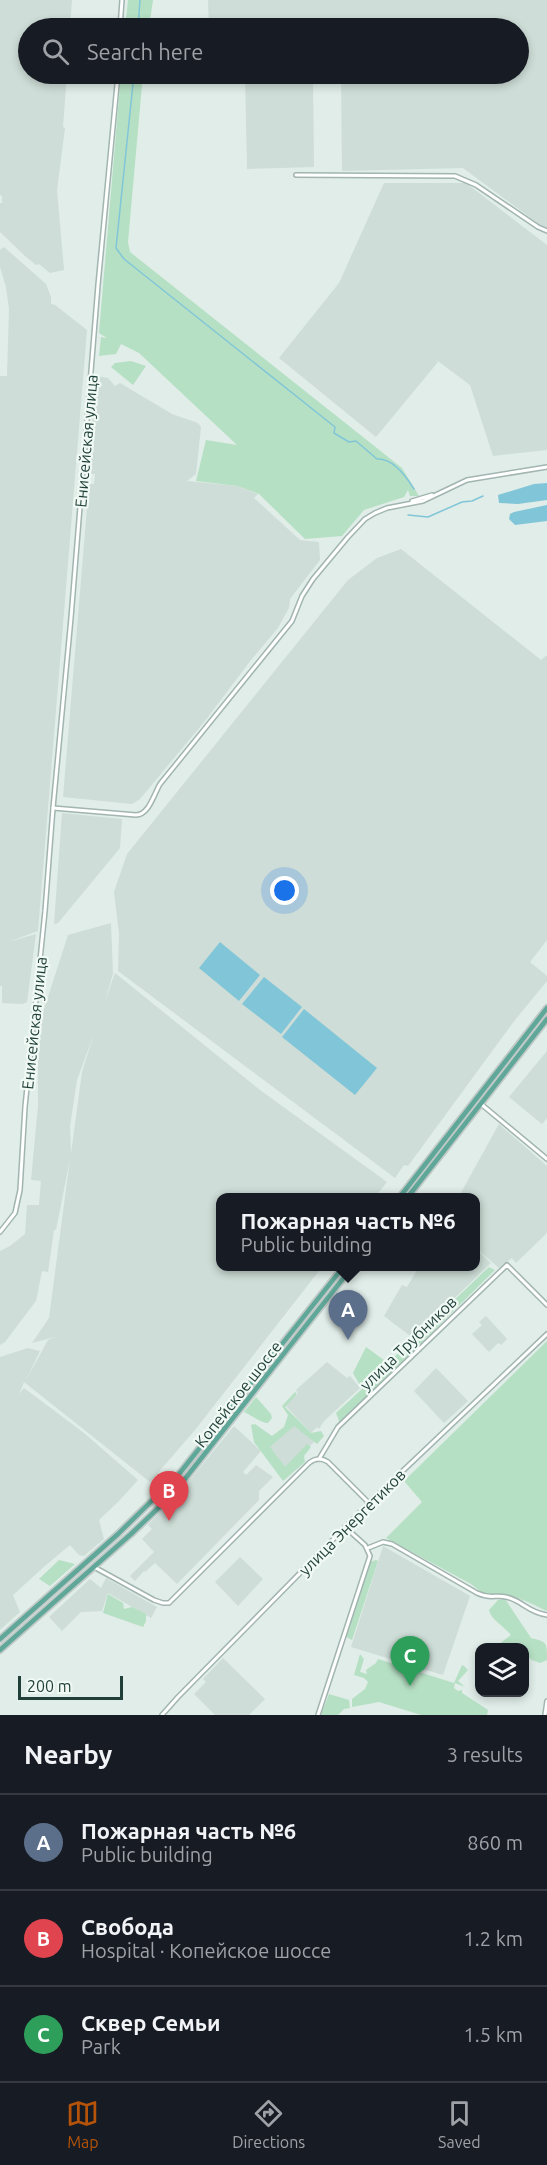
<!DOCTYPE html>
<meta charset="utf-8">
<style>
:root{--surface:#171b24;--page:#242831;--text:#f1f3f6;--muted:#9ea1a6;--line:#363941;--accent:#b45309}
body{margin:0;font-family:Ubuntu,sans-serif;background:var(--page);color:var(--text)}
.controls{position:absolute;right:18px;bottom:18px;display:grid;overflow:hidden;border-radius:12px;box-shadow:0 3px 9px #0003}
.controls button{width:54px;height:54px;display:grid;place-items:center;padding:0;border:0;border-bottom:2px solid var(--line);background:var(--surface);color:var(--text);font:30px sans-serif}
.scale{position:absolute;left:18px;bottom:15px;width:105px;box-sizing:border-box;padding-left:6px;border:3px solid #1f3f38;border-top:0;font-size:16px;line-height:21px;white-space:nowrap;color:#1f3f38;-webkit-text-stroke:4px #f1f9f5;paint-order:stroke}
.you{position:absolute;left:285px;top:891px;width:21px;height:21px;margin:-15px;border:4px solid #fff;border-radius:50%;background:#1a73e8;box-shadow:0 0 0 9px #1a73e833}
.badge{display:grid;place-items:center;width:39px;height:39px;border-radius:50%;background:var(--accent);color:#fff;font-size:20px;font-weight:700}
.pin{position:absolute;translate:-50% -50px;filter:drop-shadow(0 2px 3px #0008)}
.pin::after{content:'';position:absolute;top:32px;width:21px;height:18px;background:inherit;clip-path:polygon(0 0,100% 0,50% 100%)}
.popup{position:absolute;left:216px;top:1193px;width:264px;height:78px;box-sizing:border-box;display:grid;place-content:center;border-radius:12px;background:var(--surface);filter:drop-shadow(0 2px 4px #0005);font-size:20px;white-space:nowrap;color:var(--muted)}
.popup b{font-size:22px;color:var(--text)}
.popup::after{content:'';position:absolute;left:50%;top:100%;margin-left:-12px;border:12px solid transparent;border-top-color:var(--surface)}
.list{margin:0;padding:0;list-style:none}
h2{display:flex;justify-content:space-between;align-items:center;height:78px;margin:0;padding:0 24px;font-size:26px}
h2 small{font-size:20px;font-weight:400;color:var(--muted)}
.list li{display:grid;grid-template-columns:39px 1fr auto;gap:18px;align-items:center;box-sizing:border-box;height:96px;padding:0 24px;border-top:2px solid var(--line)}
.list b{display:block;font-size:22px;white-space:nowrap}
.list p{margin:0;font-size:20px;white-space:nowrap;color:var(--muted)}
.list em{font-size:20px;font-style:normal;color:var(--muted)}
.icon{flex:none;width:33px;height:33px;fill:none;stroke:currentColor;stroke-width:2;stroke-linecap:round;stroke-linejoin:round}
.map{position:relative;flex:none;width:547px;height:1715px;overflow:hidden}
.search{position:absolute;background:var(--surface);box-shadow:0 3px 9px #0003;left:18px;right:18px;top:18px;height:66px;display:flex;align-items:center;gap:15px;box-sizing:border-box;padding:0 21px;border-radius:33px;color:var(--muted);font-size:22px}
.sheet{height:366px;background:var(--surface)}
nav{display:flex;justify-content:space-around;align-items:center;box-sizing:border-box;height:84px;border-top:2px solid var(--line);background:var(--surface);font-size:16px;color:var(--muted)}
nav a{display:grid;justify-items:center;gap:3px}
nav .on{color:var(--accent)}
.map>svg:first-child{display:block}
</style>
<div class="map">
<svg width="547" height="1715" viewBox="0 0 547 1715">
<rect width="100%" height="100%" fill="#e0ede8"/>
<g fill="#ceddd7" fill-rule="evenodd">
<path d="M0,0H72L70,28H28V74H67L63,127L65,128L57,190L64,270L50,273L39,264L36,265L25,256L0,232V203H2V196L0,195Z"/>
<path d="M208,0H547V230L463,168L342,171L341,74H518V28H209Z"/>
<path d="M245,74H313L314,167L247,169Z"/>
<path d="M384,183H466L547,245V450L493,456L470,385L435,359L438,362L376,437L279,358L339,283Z"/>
<path d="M4,247L46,284L51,297V304L55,305L87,330L38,931L8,942L36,934L27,1002L23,1004L2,1003V986H0V376H7L9,309L6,287L0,267V250Z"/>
<path d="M97,376L108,378L115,386L120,383L172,414L198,423L201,427L196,474L187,481L238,486L258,494L254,498L300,540L319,542L320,560L290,599L289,608L278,628L251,660L205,721L140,799L132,804L63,797L89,484H94L95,474H87Z"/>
<path d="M401,549L541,660L547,655V940L530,962L547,976V981L515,1020L408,1166L404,1165L395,1178L118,971L119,934L114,892L127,854L348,580L377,558Z"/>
<path d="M62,813L122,819L120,848L58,923L54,924Z"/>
<path d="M111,923L113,974L104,1004L115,973L260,1090L387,1182L375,1197L220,1198V1266L322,1267L195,1430L150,1482L24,1382L19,1394L24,1388L84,1433L138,1480L119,1501L99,1520L104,1539L84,1556L79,1555L70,1545L46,1565L13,1595L20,1612L0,1630V1357L28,1348L40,1351L26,1380L48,1340L55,1337L32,1343L49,1318L70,1159L56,1230H54L48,1272L42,1271L36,1301L5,1342L0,1345V1251L10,1246L25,1234L27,1205H39L41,1181L31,1180L38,1106V1028L68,935ZM94,1034L82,1072L71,1154L70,1126L77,1080Z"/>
<path d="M547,1051V1118L542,1124L509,1097Z"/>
<path d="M499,1124L547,1166V1233L516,1263L512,1258L499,1268L476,1248V1198H458Z"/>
<path d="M476,1249L491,1263L413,1338L384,1316L402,1285L407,1287L419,1267L476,1266Z"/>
<path d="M486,1316L507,1339L501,1345L498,1343L489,1352L472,1334L482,1325L479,1322Z"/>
<path d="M327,1362L347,1378L350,1376L360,1388L324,1421L319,1429L317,1427L311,1433L285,1405L298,1394L296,1390Z"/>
<path d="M436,1368L468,1401L444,1423L414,1391Z"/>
<path d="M295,1422L316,1440L286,1470L268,1446Z"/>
<path d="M234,1426L261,1451L243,1472L246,1475L256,1465L273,1477L259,1491V1500L177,1584L155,1563L145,1572L144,1571L135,1581L130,1576L154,1552L142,1539L152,1529L148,1525L183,1488Z"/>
<path d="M383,1546L470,1596L443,1675L351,1647Z"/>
<path d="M240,1557L263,1579L238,1606L215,1582Z"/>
<path d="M106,1578L157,1607L151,1618L108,1593L102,1611L81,1612L62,1631L49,1617L90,1579L101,1588Z"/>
<path d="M223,1658L265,1699L249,1715H215L194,1694L206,1682L203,1679Z"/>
</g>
<g fill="#b6e0c4">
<path d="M128,0H153L149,28H125Z"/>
<path d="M121,74H143L128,242L130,252L402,468L419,496H410L408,490L404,497L364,510L342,536L305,539L259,494L238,486L196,481L206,440L237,445L139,353L121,344L116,354L99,356L101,337L107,338L99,333Z"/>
<path d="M131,361L146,366L133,385L111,367L115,363Z"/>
<path d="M489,1267L495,1270L340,1423L336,1413L362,1389L353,1373L366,1347L388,1363Z"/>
<path d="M547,1341V1610L546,1611C523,1599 512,1594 485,1595L471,1584L386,1538L422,1502L404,1481Z"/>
<path d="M295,1392L297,1394L285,1407L311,1433L321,1431L324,1436L317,1444L294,1426L270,1447L285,1467L307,1444L311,1447L304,1456L305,1462L283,1481L254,1442L251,1425L255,1424L272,1436L284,1427L288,1415L282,1406Z"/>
<path d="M256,1397L271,1414L272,1418L268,1423C261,1423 251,1415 244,1412Z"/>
<path d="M59,1560L75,1564L50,1586L39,1579Z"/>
<path d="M376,1560L378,1561L352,1640L346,1637L370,1562Z"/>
<path d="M108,1594L123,1603L124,1609L132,1607L146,1614V1621L143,1627L103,1613Z"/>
<path d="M505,1599L531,1638C547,1642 547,1642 547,1660L540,1663L532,1660L525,1655L524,1648L495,1647L511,1635C504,1626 491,1620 489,1610L498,1600Z"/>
<path d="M360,1654L364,1659L360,1672L367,1674L366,1670L376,1663L378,1659L454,1683L462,1665L464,1666L468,1670L458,1681L465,1687L455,1683L454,1688L458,1691L462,1690V1693L488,1710L487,1715H421L379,1702L352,1707V1699L365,1689L368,1682L364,1678L354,1675Z"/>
<path d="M329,1694L349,1700L350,1708L344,1709L338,1715H321Z"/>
</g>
<g fill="#81c6d8">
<path d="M547,483V500L518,504L499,503L498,495L534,484Z"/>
<path d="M547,505V521L515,525L509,519L510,514L514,512Z"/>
<path d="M220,942L260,975L239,1001L199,968Z"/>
<path d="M264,977L302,1007L281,1034L242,1004Z"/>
<path d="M304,1009L377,1068L355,1095L282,1037Z"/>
</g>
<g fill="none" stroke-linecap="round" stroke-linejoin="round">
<g stroke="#81c6d8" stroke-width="1.5">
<path d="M138,28L140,0"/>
<path d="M134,74L116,248L124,259L335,427L334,433L349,442L356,441L377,459C393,458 406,476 414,489"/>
<path d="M408,515L428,517L462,502L472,501L483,496"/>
</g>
<defs>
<g id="minor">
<path d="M120,28L122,0"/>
<path d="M296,175L455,176L476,185L538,227L547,231"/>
<path d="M412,501L432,495"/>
<path d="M53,808L136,815C149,815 154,794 160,784L292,621L302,596L313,579L348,537L365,519L375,513L387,508L423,501L467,480L547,467"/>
<path d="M481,1104L547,1159"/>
<path d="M0,1232L15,1213L20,1190L25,1107L45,911L53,808L71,618L98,285L118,74"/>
<path d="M319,1459L338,1427L507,1265L547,1305"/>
<path d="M368,1548L383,1542L392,1544L477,1593C492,1600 495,1594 506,1597C522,1600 527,1612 547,1615"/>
<path d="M94,1567L154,1600L163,1603H169L309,1463C315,1458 322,1458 328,1462L369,1503"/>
<path d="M162,1715L178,1697L369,1503L547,1334"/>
<path d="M318,1715L370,1556L365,1545L345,1527"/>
<path d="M545,1715L547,1701"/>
</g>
<g id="major">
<path d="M399,1198L547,1008"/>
<path d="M407,1198L547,1019"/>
<path d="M0,1639L118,1534L179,1474L344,1266"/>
<path d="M0,1650L131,1534L173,1494L353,1266"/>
</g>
</defs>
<use href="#minor" stroke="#a2b5b0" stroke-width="6"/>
<use href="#major" stroke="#c0c9c7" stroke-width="8"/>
<use href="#minor" stroke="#fff" stroke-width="3"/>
<use href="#major" stroke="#5fa798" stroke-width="4.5"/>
</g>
<g text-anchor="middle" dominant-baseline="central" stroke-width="4.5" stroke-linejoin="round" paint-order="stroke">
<g font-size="16" fill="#1f3f38" stroke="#f1f9f5">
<text transform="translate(86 441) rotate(-85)">Енисейская улица</text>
<text transform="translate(34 1023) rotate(-84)">Енисейская улица</text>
<text transform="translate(408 1343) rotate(-44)">улица Трубников</text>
<text transform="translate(238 1394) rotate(-52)">Копейское шоссе</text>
<text transform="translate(352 1522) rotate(-45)">улица Энергетиков</text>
</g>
</g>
</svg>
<div class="controls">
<button><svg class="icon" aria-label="layers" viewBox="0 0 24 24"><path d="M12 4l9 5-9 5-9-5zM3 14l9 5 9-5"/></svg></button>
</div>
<div class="scale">200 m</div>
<div class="you"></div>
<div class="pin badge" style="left:348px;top:1340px;background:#5c6f8a">A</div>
<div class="popup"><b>Пожарная часть №6</b>Public building</div>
<div class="pin badge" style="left:169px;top:1521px;background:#e0444e">B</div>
<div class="pin badge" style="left:410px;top:1686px;background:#2e9e5b">C</div>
<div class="search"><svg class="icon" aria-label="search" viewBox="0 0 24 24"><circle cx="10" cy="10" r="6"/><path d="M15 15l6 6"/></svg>Search here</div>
</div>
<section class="sheet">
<h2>Nearby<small>3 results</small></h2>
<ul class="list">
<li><span class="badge" style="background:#5c6f8a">A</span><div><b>Пожарная часть №6</b><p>Public building</p></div><em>860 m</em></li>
<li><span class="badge" style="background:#e0444e">B</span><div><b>Свобода</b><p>Hospital · Копейское шоссе</p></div><em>1.2 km</em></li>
<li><span class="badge" style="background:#2e9e5b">C</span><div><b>Сквер Семьи</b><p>Park</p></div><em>1.5 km</em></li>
</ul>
</section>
<nav>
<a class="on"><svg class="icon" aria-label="map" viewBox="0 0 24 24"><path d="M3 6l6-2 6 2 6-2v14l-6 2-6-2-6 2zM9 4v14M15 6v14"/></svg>Map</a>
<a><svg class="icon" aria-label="directions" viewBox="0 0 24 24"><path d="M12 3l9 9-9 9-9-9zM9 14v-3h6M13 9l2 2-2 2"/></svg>Directions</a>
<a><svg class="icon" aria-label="saved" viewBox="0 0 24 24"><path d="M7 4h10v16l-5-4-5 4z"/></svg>Saved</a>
</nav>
